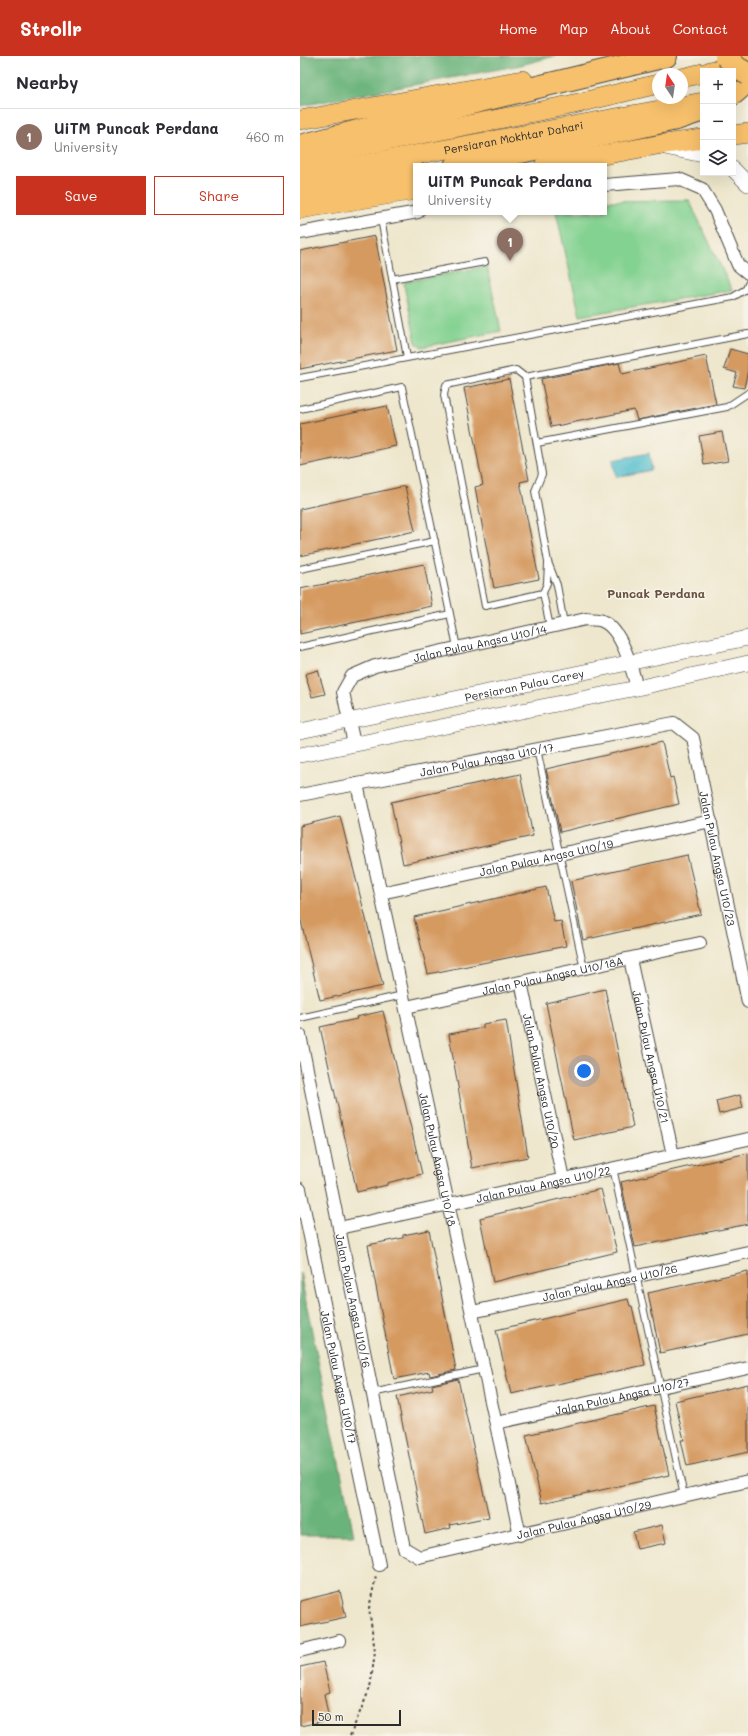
<!DOCTYPE html>
<meta charset="utf-8">
<style>
:root{--surface:#fff;--page:#f7f7f7;--text:#2b2b33;--muted:#7c7c81;--line:#e1e1e2;--accent:#c8321e}
body{margin:0;font-family:Mali,sans-serif;background:var(--page);color:var(--text)}
.controls{position:absolute;right:12px;top:12px;display:grid;overflow:hidden;border-radius:0px;box-shadow:0 4px 16px #0002}
.controls button{width:36px;height:36px;display:grid;place-items:center;padding:0;border:0;border-bottom:1px solid var(--line);background:var(--surface);color:var(--text);font:20px sans-serif}
.compass{position:absolute;left:352px;top:12px;width:36px;height:36px;border-radius:50%;background:var(--surface);box-shadow:0 4px 16px #0002;rotate:347deg}
.scale{position:absolute;left:12px;bottom:10px;width:89px;box-sizing:border-box;padding-left:4px;border:2px solid #2b2b2b;border-top:0;font-size:11px;line-height:14px;white-space:nowrap;color:#2b2b2b;-webkit-text-stroke:3px #f7f3e8;paint-order:stroke}
.you{position:absolute;left:284px;top:1015px;width:14px;height:14px;margin:-10px;border:3px solid #fff;border-radius:50%;background:#1a73e8;box-shadow:0 0 0 6px #1a73e833}
.badge{display:grid;place-items:center;width:26px;height:26px;border-radius:50%;background:var(--accent);color:#fff;font-size:13px;font-weight:700}
.pin{position:absolute;translate:-50% -33px;filter:drop-shadow(0 1px 2px #0008)}
.pin::after{content:'';position:absolute;top:21px;width:14px;height:12px;background:inherit;clip-path:polygon(0 0,100% 0,50% 100%)}
.popup{position:absolute;left:113px;top:107px;width:194px;height:52px;box-sizing:border-box;display:grid;place-content:center;border-radius:0px;background:var(--surface);filter:drop-shadow(0 1px 3px #0005);font-size:13px;white-space:nowrap;color:var(--muted)}
.popup b{font-size:15px;color:var(--text)}
.popup::after{content:'';position:absolute;left:50%;top:100%;margin-left:-8px;border:8px solid transparent;border-top-color:var(--surface)}
.list{margin:0;padding:0;list-style:none}
h2{display:flex;justify-content:space-between;align-items:center;height:52px;margin:0;padding:0 16px;font-size:17px}
h2 small{font-size:13px;font-weight:400;color:var(--muted)}
.list li{display:grid;grid-template-columns:26px 1fr auto;gap:12px;align-items:center;box-sizing:border-box;height:56px;padding:0 16px;border-top:1px solid var(--line)}
.list b{display:block;font-size:15px;white-space:nowrap}
.list p{margin:0;font-size:13px;white-space:nowrap;color:var(--muted)}
.list em{font-size:13px;font-style:normal;color:var(--muted)}
.actions{display:flex;gap:8px;padding:12px 16px}
.actions a{flex:1;padding:9px 0;border:1px solid var(--accent);border-radius:0px;text-align:center;font-size:14px;color:var(--accent)}
.actions .main{background:var(--accent);color:#fff}
.icon{flex:none;width:22px;height:22px;fill:none;stroke:currentColor;stroke-width:2;stroke-linecap:round;stroke-linejoin:round}
.map{position:relative;flex:none;width:448px;height:1680px;overflow:hidden}
header{display:flex;align-items:center;gap:24px;box-sizing:border-box;height:56px;padding:0 20px;background:var(--accent);color:#fff}
header strong{font-size:19px}
nav{display:flex;gap:22px;margin-inline-start:auto;font-size:14px}
main{display:flex}
aside{flex:1;background:var(--surface)}
.map>svg:first-child{display:block}
</style>
<header>
<strong>Strollr</strong>
<nav><a>Home</a><a>Map</a><a>About</a><a>Contact</a></nav>
</header>
<main>
<aside>
<h2>Nearby<small></small></h2>
<ul class="list">
<li><span class="badge" style="background:#8d6e63">1</span><div><b>UiTM Puncak Perdana</b><p>University</p></div><em>460 m</em></li>
</ul>
<div class="actions"><a class="main">Save</a><a>Share</a></div>
</aside>
<div class="map">
<svg width="448" height="1680" viewBox="0 0 448 1680">
<rect width="100%" height="100%" fill="#f7f3e8"/>
<filter id="ink" filterUnits="userSpaceOnUse"><feTurbulence type="fractalNoise" baseFrequency=".025" numOctaves="2"/><feDisplacementMap in="SourceGraphic" scale="8" xChannelSelector="R" yChannelSelector="G"/><feConvolveMatrix kernelMatrix="1 2 1 2 8 2 1 2 1" color-interpolation-filters="sRGB"/></filter>
<filter id="wash" filterUnits="userSpaceOnUse"><feTurbulence type="fractalNoise" baseFrequency=".012" numOctaves="4" result="noise"/><feDisplacementMap in="SourceGraphic" scale="16" xChannelSelector="R" yChannelSelector="G"/><feGaussianBlur stdDeviation="0.9" result="paint"/><feColorMatrix in="noise" values="0 0 0 0 0 0 0 0 0 0 0 0 0 0 0 0 0 1.4 0 .05"/><feComposite in="paint" operator="in"/></filter>
<g filter="url(#wash)">
<rect width="100%" height="100%" fill="#eee7cd"/>
<g fill="#83d291" stroke="#577e5e">
<path d="M389,144L432,234L280,260L256,156H304V145Z"/>
<path d="M187,210L201,275L122,291L116,287L104,229L105,226Z"/>
</g>
<g fill="#6ab47b" stroke="#4a7053">
<path d="M0,0H255L221,9L0,50Z"/>
<path d="M0,1217L54,1479H0Z"/>
</g>
<path fill="#54bfce" stroke="#40757c" d="M349,397L352,414L316,421L313,404Z"/>
<g id="blocks">
<g fill="#d59a61">
<path d="M75,180L97,294L0,313V195Z"/>
<path d="M430,293L448,298V314L444,332L433,330L437,317L424,313Z"/>
<path d="M406,300L416,348L337,364L334,354L251,371L241,323L319,307L322,318Z"/>
<path d="M209,323L229,424L220,426L239,523L194,532L175,431L183,429L164,332Z"/>
<path d="M87,350L96,390L0,410V368Z"/>
<path d="M422,376L428,405L404,409L399,380Z"/>
<path d="M105,430L115,475L0,500V453Z"/>
<path d="M124,508L132,550L0,578V533Z"/>
<path d="M18,614L25,638L12,641L5,618Z"/>
<path d="M362,686L370,722L373,721L379,748L260,776L246,713Z"/>
<path d="M220,718L233,780L103,808L91,746Z"/>
<path d="M40,760L83,930L20,944L0,861V770Z"/>
<path d="M387,799L401,858L283,884L271,825Z"/>
<path d="M246,831L254,866L261,865L266,890L128,918L114,861Z"/>
<path d="M305,933L333,1071L274,1084L246,947Z"/>
<path d="M83,955L122,1118L87,1127V1129L57,1136L20,971L57,963L56,961Z"/>
<path d="M206,964L228,1101L172,1112L149,978L183,972V968Z"/>
<path d="M440,1039L443,1052L419,1058L416,1045Z"/>
<path d="M448,1097V1168L335,1191L321,1126Z"/>
<path d="M301,1133L317,1196L193,1226L180,1162Z"/>
<path d="M129,1174L156,1314L130,1320L129,1316L94,1323L68,1189L103,1182V1179Z"/>
<path d="M448,1215V1278L360,1297L348,1237Z"/>
<path d="M328,1243L330,1250H332L345,1309L211,1338L196,1274Z"/>
<path d="M158,1323L189,1461L150,1469L151,1472L125,1478L97,1341L133,1333L132,1329Z"/>
<path d="M448,1328V1396L387,1410L381,1384H384L375,1345Z"/>
<path d="M354,1350L369,1419L242,1447L226,1379Z"/>
<path d="M362,1469L366,1487L337,1493L333,1476Z"/>
<path d="M40,1535L46,1561L0,1571V1545Z"/>
<path d="M23,1606L30,1636L24,1638L29,1664L0,1670V1611Z"/>
</g>
</g>
</g>
<g filter="url(#ink)">
<use href="#blocks" fill-opacity="0" stroke="#484743" stroke-width="1"/>
<g fill="none" stroke-linecap="round" stroke-linejoin="round">
<defs>
<g id="service">
<path d="M81,163L107,301"/>
<path d="M92,223L185,206"/>
<path d="M225,321L448,278"/>
<path d="M0,322L433,241L446,233L448,228"/>
<path d="M0,353L102,331L157,591"/>
<path d="M237,387L427,351L448,337"/>
<path d="M248,508L247,527L243,537L250,571"/>
<path d="M0,513L135,485"/>
<path d="M243,537L185,550L144,339L146,329L216,314L225,321L242,418L235,435L248,506L257,529L264,568"/>
<path d="M0,591L150,558"/>
<path d="M237,693L284,913"/>
<path d="M0,962L103,939"/>
<path d="M313,1112L384,1440"/>
<path d="M72,1337L184,1313"/>
</g>
<g id="minor">
<path d="M304,129L379,123L402,133L415,154L438,209L448,217"/>
<path d="M0,177L118,156"/>
<path id="s1" d="M54,688L43,636L52,620L75,610L286,563C291,564 298,563 302,565C322,573 332,613 337,632"/>
<path id="s2" d="M57,728L220,1479"/>
<path id="s3" d="M0,739L374,667L393,682L448,946"/>
<path id="s4" d="M81,837L411,765"/>
<path id="s5" d="M330,903L373,1099"/>
<path id="s6" d="M221,926L263,1123"/>
<path id="s7" d="M106,951L400,887"/>
<path id="s8" d="M0,979L104,1492L119,1501L448,1425"/>
<path id="s9" d="M0,1133L79,1509"/>
<path id="s10" d="M39,1172L448,1083"/>
<path id="s11" d="M172,1256L448,1196"/>
<path id="s12" d="M196,1367L448,1312"/>
<path d="M0,1595L39,1585"/>
</g>
<g id="tertiary">
<path d="M365,91L403,99"/>
<path d="M433,113L448,128"/>
<path id="s13" d="M0,675L448,582"/>
<path d="M0,699L337,632L448,607"/>
</g>
<g id="primary">
<path d="M410,15L448,7"/>
<path d="M382,22L403,17"/>
<path d="M0,64L223,24"/>
<path d="M433,79L448,77"/>
<path d="M0,102L270,49L358,28"/>
<path d="M244,110L357,89L403,83"/>
<path id="s14" d="M0,120L403,46"/>
<path d="M0,153L116,134"/>
</g>
<g id="motorway">
<path d="M433,38L448,25"/>
<path d="M0,90L109,62L366,0"/>
<path d="M155,110L376,63L403,54"/>
<path d="M0,136L66,127L116,117"/>
</g>
</defs>
<use href="#service" stroke="#484743" stroke-width="8"/>
<use href="#minor" stroke="#484743" stroke-width="14"/>
<use href="#tertiary" stroke="#484743" stroke-width="16"/>
<use href="#primary" stroke="#484743" stroke-width="20"/>
<use href="#motorway" stroke="#484743" stroke-width="24"/>
<path stroke="#484743" stroke-width="2" stroke-dasharray="3 3" stroke-linecap="butt" d="M50,1680L70,1632L75,1596L69,1552L76,1520"/>
<use href="#service" stroke="#fff" stroke-width="6"/>
<use href="#minor" stroke="#fff" stroke-width="12"/>
<use href="#tertiary" stroke="#fff" stroke-width="15"/>
<use href="#primary" stroke="#f7c06c" stroke-width="19"/>
<use href="#motorway" stroke="#f7c06c" stroke-width="22"/>
<defs>
<path id="motorway-bridge" d="M426,0L437,12L448,18"/>
</defs>
<use href="#motorway-bridge" stroke="#484743" stroke-width="24" stroke-linecap="butt"/>
<use href="#motorway-bridge" stroke="#f7c06c" stroke-width="22"/>
</g>
</g>
<g text-anchor="middle" dominant-baseline="central" stroke-width="3" stroke-linejoin="round" paint-order="stroke">
<g font-size="11" fill="#2b2b2b" stroke="#f7f3e8">
<text stroke="none"><textPath href="#s14" startOffset="217">Persiaran Mokhtar Dahari</textPath></text>
<text stroke="none"><textPath href="#s1" startOffset="204">Jalan Pulau Angsa U10/14</textPath></text>
<text stroke="none"><textPath href="#s13" startOffset="229">Persiaran Pulau Carey</textPath></text>
<text stroke="none"><textPath href="#s3" startOffset="190">Jalan Pulau Angsa U10/17</textPath></text>
<text stroke="none"><textPath href="#s4" startOffset="169">Jalan Pulau Angsa U10/19</textPath></text>
<text stroke="none"><textPath href="#s3" startOffset="528">Jalan Pulau Angsa U10/23</textPath></text>
<text stroke="none"><textPath href="#s7" startOffset="150">Jalan Pulau Angsa U10/18A</textPath></text>
<text stroke="none"><textPath href="#s5" startOffset="100">Jalan Pulau Angsa U10/21</textPath></text>
<text stroke="none"><textPath href="#s6" startOffset="101">Jalan Pulau Angsa U10/20</textPath></text>
<text stroke="none"><textPath href="#s2" startOffset="384">Jalan Pulau Angsa U10/18</textPath></text>
<text stroke="none"><textPath href="#s10" startOffset="209">Jalan Pulau Angsa U10/22</textPath></text>
<text stroke="none"><textPath href="#s11" startOffset="141">Jalan Pulau Angsa U10/26</textPath></text>
<text stroke="none"><textPath href="#s8" startOffset="271">Jalan Pulau Angsa U10/16</textPath></text>
<text stroke="none"><textPath href="#s9" startOffset="192">Jalan Pulau Angsa U10/17</textPath></text>
<text stroke="none"><textPath href="#s12" startOffset="129">Jalan Pulau Angsa U10/27</textPath></text>
<text stroke="none"><textPath href="#s8" startOffset="710">Jalan Pulau Angsa U10/29</textPath></text>
</g>
<g font-size="12" font-weight="bold" fill="#66523e" stroke="#f7f3e8">
<text x="356" y="537">Puncak Perdana</text>
</g>
</g>
</svg>
<div class="controls">
<button>+</button>
<button>−</button>
<button><svg class="icon" aria-label="layers" viewBox="0 0 24 24"><path d="M12 4l9 5-9 5-9-5zM3 14l9 5 9-5"/></svg></button>
</div>
<svg class="compass" viewBox="-18 -18 36 36"><path d="M0-13l5 13h-10z" fill="#e53935"/><path d="M0 13l5-13h-10z" fill="#7c7c81"/></svg>
<div class="scale">50 m</div>
<div class="you"></div>
<div class="pin badge" style="left:210px;top:205px;background:#8d6e63">1</div>
<div class="popup"><b>UiTM Puncak Perdana</b>University</div>
</div>
</main>
